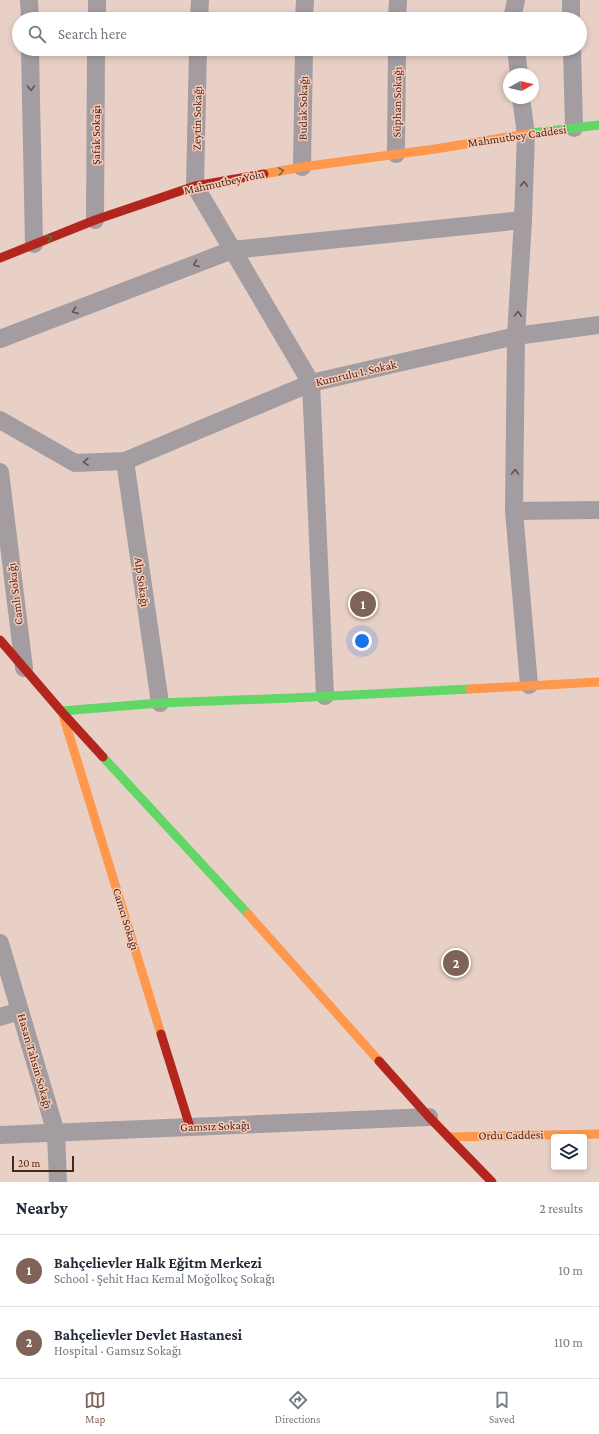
<!DOCTYPE html>
<meta charset="utf-8">
<style>
:root{--surface:#fff;--page:#f2f2f3;--text:#1f2937;--muted:#747a83;--line:#e0e1e3;--accent:#7f6358}
body{margin:0;font-family:"Crimson Pro",serif;background:var(--page);color:var(--text)}
.controls{position:absolute;right:12px;bottom:12px;display:grid;overflow:hidden;border-radius:4px;box-shadow:0 2px 6px #0003}
.controls button{width:36px;height:36px;display:grid;place-items:center;padding:0;border:0;border-bottom:1px solid var(--line);background:var(--surface);color:var(--text);font:20px sans-serif}
.compass{position:absolute;left:503px;top:68px;width:36px;height:36px;border-radius:50%;background:var(--surface);box-shadow:0 2px 6px #0003;rotate:82deg}
.scale{position:absolute;left:12px;bottom:10px;width:62px;box-sizing:border-box;padding-left:4px;border:2px solid #46291d;border-top:0;font-size:11px;line-height:14px;white-space:nowrap;color:#46291d;-webkit-text-stroke:3px #f8cab7;paint-order:stroke}
.you{position:absolute;left:362px;top:641px;width:14px;height:14px;margin:-10px;border:3px solid #fff;border-radius:50%;background:#1a73e8;box-shadow:0 0 0 6px #1a73e833}
.badge{display:grid;place-items:center;width:26px;height:26px;border-radius:50%;background:var(--accent);color:#fff;font-size:13px;font-weight:700}
.pin{position:absolute;translate:-50% -50%;border:2px solid #fff;box-shadow:0 1px 4px #0006}
.list{margin:0;padding:0;list-style:none}
h2{display:flex;justify-content:space-between;align-items:center;height:52px;margin:0;padding:0 16px;font-size:17px}
h2 small{font-size:13px;font-weight:400;color:var(--muted)}
.list li{display:grid;grid-template-columns:26px 1fr auto;gap:12px;align-items:center;box-sizing:border-box;height:72px;padding:0 16px;border-top:1px solid var(--line)}
.list b{display:block;font-size:15px;white-space:nowrap}
.list p{margin:0;font-size:13px;white-space:nowrap;color:var(--muted)}
.list em{font-size:13px;font-style:normal;color:var(--muted)}
.icon{flex:none;width:22px;height:22px;fill:none;stroke:currentColor;stroke-width:2;stroke-linecap:round;stroke-linejoin:round}
.map{position:relative;flex:none;width:599px;height:1182px;overflow:hidden}
.search{position:absolute;background:var(--surface);box-shadow:0 2px 6px #0003;left:12px;right:12px;top:12px;height:44px;display:flex;align-items:center;gap:10px;box-sizing:border-box;padding:0 14px;border-radius:22px;color:var(--muted);font-size:15px}
.sheet{height:196px;background:var(--surface)}
nav{display:flex;justify-content:space-around;align-items:center;box-sizing:border-box;height:56px;border-top:1px solid var(--line);background:var(--surface);font-size:11px;color:var(--muted)}
nav a{display:grid;justify-items:center;gap:2px}
nav .on{color:var(--accent)}
.map>svg:first-child{display:block}
</style>
<div class="map">
<svg width="599" height="1182" viewBox="0 0 599 1182">
<rect width="100%" height="100%" fill="#e9d0c6"/>
<g fill="none" stroke-linecap="round" stroke-linejoin="round">
<g stroke="#a39da1" stroke-width="18">
<path d="M29,0L30,19"/>
<path d="M571,0V19"/>
<path d="M97,19V0"/>
<path d="M199,19L200,0"/>
<path d="M304,19L305,0"/>
<path d="M397,19L398,0"/>
<path d="M512,19L516,0"/>
<path d="M30,49L34,244"/>
<path d="M198,49L195,186L311,383L325,696"/>
<path d="M516,49L519,74"/>
<path d="M572,49L574,128"/>
<path d="M521,98L526,134L523,220L516,336L514,511L529,685"/>
<path d="M396,154L397,49"/>
<path d="M302,167L304,49"/>
<path d="M95,220L96,49"/>
<path d="M0,339L232,250L523,220"/>
<path d="M0,420L75,463L125,461L311,383L516,336L599,325"/>
<path d="M125,461L160,703"/>
<path d="M0,472L24,668"/>
<path d="M514,511L599,510"/>
<path d="M0,943L56,1133L58,1182"/>
<path d="M0,1017L20,1011"/>
<path d="M0,1135L429,1117"/>
</g>
<g stroke="#63d668" stroke-width="9">
<path d="M532,133L599,125"/>
<path d="M61,711L160,703L292,698L470,689"/>
<path d="M103,757L248,914"/>
</g>
<g stroke="#ff974d" stroke-width="9">
<path d="M264,174L302,167L435,149L532,133"/>
<path d="M470,689L599,682"/>
<path d="M63,715L161,1034"/>
<path d="M248,914L379,1061"/>
<path d="M448,1137L599,1134"/>
</g>
<g stroke="#b3261e" stroke-width="9">
<path d="M0,258L95,220L195,186L264,174"/>
<path d="M0,640L61,711L103,757"/>
<path d="M161,1034L190,1127"/>
<path d="M379,1061L429,1117L492,1182"/>
</g>
</g>
<defs><path id="oneway-chevron" d="M-2-3.5L2.5 0L-2 3.5" fill="none" stroke-width="1.6" stroke-linecap="round" stroke-linejoin="round"/></defs>
<g stroke="#67524b">
<use href="#oneway-chevron" transform="translate(31 88) rotate(89)"/>
<use href="#oneway-chevron" transform="translate(524 184) rotate(-88)"/>
<use href="#oneway-chevron" transform="translate(196 264) rotate(159)"/>
<use href="#oneway-chevron" transform="translate(75 311) rotate(159)"/>
<use href="#oneway-chevron" transform="translate(518 314) rotate(-87)"/>
<use href="#oneway-chevron" transform="translate(86 462) rotate(178)"/>
<use href="#oneway-chevron" transform="translate(515 472) rotate(-89)"/>
</g>
<g stroke="#53773f">
<use href="#oneway-chevron" transform="translate(281 171) rotate(-10)"/>
<use href="#oneway-chevron" transform="translate(49 238) rotate(-22)"/>
</g>
<g text-anchor="middle" dominant-baseline="central" stroke-width="3" stroke-linejoin="round" paint-order="stroke">
<g font-size="12" fill="#46291d" stroke="#f8cab7">
<text transform="translate(397 102) rotate(-89)">Süphan Sokağı</text>
<text transform="translate(303 108) rotate(-89)">Budak Sokağı</text>
<text transform="translate(197 118) rotate(-89)">Zeytin Sokağı</text>
<text transform="translate(96 135) rotate(-90)">Şafak Sokağı</text>
<text transform="translate(517 136) rotate(-8)">Mahmutbey Caddesi</text>
<text transform="translate(224 182) rotate(-12)">Mahmutbey Yolu</text>
<text transform="translate(356 373) rotate(-13)">Kumrulu 1. Sokak</text>
<text transform="translate(142 582) rotate(82)">Alp Sokağı</text>
<text transform="translate(15 594) rotate(-97)">Camlı Sokağı</text>
<text transform="translate(126 919) rotate(73)">Camcı Sokağı</text>
<text transform="translate(35 1061) rotate(74)">Hasan Tahsin Sokağı</text>
<text transform="translate(215 1126) rotate(-2)">Gamsız Sokağı</text>
<text transform="translate(511 1135) rotate(-1)">Ordu Caddesi</text>
</g>
</g>
</svg>
<div class="controls">
<button><svg class="icon" aria-label="layers" viewBox="0 0 24 24"><path d="M12 4l9 5-9 5-9-5zM3 14l9 5 9-5"/></svg></button>
</div>
<svg class="compass" viewBox="-18 -18 36 36"><path d="M0-13l5 13h-10z" fill="#e53935"/><path d="M0 13l5-13h-10z" fill="#747a83"/></svg>
<div class="scale">20 m</div>
<div class="you"></div>
<div class="pin badge" style="left:363px;top:604px">1</div>
<div class="pin badge" style="left:456px;top:963px">2</div>
<div class="search"><svg class="icon" aria-label="search" viewBox="0 0 24 24"><circle cx="10" cy="10" r="6"/><path d="M15 15l6 6"/></svg>Search here</div>
</div>
<section class="sheet">
<h2>Nearby<small>2 results</small></h2>
<ul class="list">
<li><span class="badge">1</span><div><b>Bahçelievler Halk Eğitm Merkezi</b><p>School · Şehit Hacı Kemal Moğolkoç Sokağı</p></div><em>10 m</em></li>
<li><span class="badge">2</span><div><b>Bahçelievler Devlet Hastanesi</b><p>Hospital · Gamsız Sokağı</p></div><em>110 m</em></li>
</ul>
</section>
<nav>
<a class="on"><svg class="icon" aria-label="map" viewBox="0 0 24 24"><path d="M3 6l6-2 6 2 6-2v14l-6 2-6-2-6 2zM9 4v14M15 6v14"/></svg>Map</a>
<a><svg class="icon" aria-label="directions" viewBox="0 0 24 24"><path d="M12 3l9 9-9 9-9-9zM9 14v-3h6M13 9l2 2-2 2"/></svg>Directions</a>
<a><svg class="icon" aria-label="saved" viewBox="0 0 24 24"><path d="M7 4h10v16l-5-4-5 4z"/></svg>Saved</a>
</nav>
